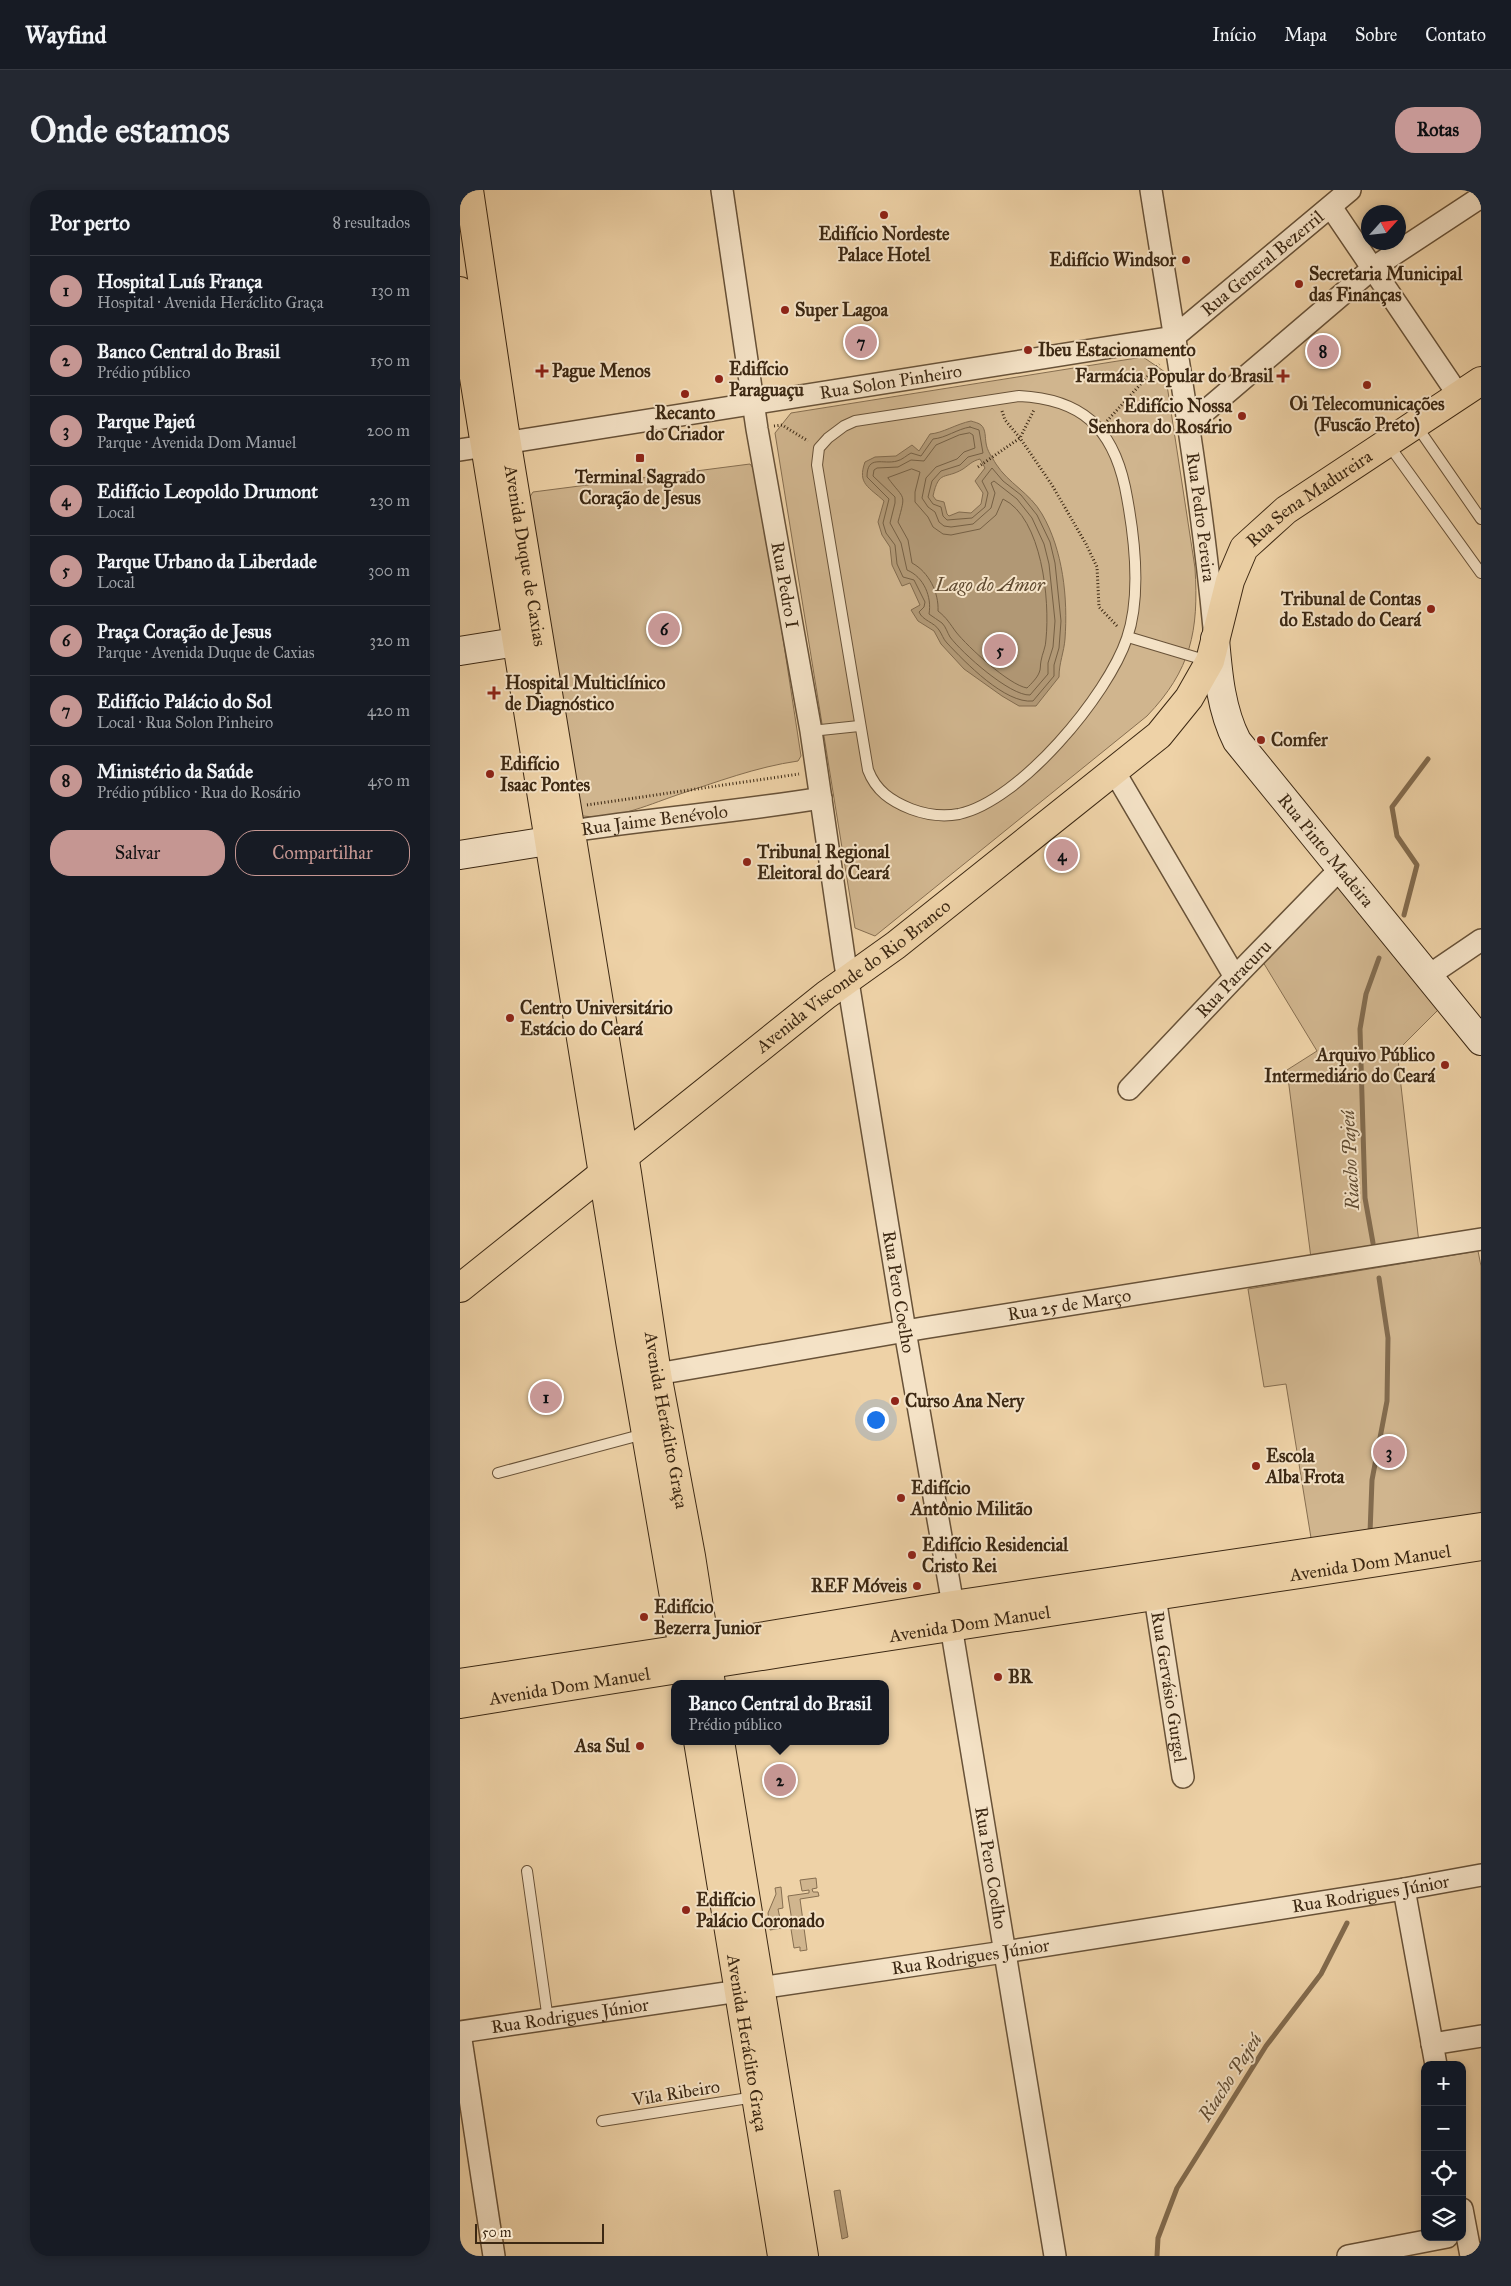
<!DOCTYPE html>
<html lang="pt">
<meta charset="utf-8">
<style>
:root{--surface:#171b24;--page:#242831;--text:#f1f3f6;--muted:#9ea1a6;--line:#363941;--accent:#c59692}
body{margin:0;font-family:"IM FELL Great Primer",serif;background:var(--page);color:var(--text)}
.controls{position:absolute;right:15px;bottom:15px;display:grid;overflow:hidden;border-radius:10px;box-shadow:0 2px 8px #0003}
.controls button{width:45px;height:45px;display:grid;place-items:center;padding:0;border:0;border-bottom:1px solid var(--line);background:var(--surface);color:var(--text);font:25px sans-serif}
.compass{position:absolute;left:901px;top:15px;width:45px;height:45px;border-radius:50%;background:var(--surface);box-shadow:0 2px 8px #0003;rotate:63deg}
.scale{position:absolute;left:15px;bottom:12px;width:129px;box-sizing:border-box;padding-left:5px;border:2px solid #3c2813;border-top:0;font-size:14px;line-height:18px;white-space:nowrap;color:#3c2813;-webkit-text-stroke:4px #f4e2c6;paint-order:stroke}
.you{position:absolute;left:415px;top:1229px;width:18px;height:18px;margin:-12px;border:4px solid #fff;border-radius:50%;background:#1a73e8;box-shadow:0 0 0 8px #1a73e833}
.badge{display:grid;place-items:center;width:32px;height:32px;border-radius:50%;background:var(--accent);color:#111;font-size:16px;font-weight:700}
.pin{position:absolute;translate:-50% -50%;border:2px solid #fff;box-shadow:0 1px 5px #0006}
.popup{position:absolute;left:211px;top:1490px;width:218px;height:65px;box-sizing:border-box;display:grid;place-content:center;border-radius:10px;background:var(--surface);filter:drop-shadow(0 1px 4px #0005);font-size:16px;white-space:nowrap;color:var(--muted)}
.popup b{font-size:19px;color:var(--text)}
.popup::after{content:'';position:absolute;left:50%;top:100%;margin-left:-10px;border:10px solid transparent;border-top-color:var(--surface)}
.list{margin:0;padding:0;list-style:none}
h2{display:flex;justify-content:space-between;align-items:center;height:65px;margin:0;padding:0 20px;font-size:21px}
h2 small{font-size:16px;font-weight:400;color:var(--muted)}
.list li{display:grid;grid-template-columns:32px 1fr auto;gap:15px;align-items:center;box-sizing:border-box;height:70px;padding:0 20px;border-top:1px solid var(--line)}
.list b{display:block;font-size:19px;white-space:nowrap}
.list p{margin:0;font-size:16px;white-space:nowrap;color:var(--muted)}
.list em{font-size:16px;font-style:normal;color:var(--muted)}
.actions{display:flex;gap:10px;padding:15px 20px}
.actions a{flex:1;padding:11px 0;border:1px solid var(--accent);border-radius:20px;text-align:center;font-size:18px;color:var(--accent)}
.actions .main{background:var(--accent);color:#111}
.icon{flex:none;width:28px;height:28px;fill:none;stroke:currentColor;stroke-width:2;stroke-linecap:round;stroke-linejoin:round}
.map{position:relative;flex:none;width:1021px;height:2066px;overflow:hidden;border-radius:20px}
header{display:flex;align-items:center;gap:30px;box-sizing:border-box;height:70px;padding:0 25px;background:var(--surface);border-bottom:1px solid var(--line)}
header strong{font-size:24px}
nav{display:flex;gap:28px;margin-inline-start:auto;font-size:18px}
.intro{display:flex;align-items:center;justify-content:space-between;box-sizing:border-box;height:120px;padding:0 30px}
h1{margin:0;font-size:35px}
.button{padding:12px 22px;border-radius:20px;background:var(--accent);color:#111;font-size:18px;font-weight:700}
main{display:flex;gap:30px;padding:0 30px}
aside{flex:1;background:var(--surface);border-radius:20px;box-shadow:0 2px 8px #0003}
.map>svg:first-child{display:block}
</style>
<header>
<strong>Wayfind</strong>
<nav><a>Início</a><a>Mapa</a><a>Sobre</a><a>Contato</a></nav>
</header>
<div class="intro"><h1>Onde estamos</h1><a class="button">Rotas</a></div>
<main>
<aside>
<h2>Por perto<small>8 resultados</small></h2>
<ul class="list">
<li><span class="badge">1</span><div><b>Hospital Luís França</b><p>Hospital · Avenida Heráclito Graça</p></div><em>130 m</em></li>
<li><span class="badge">2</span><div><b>Banco Central do Brasil</b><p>Prédio público</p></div><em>150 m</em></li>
<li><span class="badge">3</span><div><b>Parque Pajeú</b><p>Parque · Avenida Dom Manuel</p></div><em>200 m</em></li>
<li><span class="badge">4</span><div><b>Edifício Leopoldo Drumont</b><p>Local</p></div><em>230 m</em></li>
<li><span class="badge">5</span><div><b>Parque Urbano da Liberdade</b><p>Local</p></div><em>300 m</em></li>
<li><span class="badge">6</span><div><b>Praça Coração de Jesus</b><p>Parque · Avenida Duque de Caxias</p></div><em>320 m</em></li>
<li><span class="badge">7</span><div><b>Edifício Palácio do Sol</b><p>Local · Rua Solon Pinheiro</p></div><em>420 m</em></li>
<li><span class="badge">8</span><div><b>Ministério da Saúde</b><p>Prédio público · Rua do Rosário</p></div><em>450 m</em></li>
</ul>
<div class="actions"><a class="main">Salvar</a><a>Compartilhar</a></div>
</aside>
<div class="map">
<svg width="1021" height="2066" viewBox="0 0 1021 2066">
<rect width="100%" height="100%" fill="#eed2a7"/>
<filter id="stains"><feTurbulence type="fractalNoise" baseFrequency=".004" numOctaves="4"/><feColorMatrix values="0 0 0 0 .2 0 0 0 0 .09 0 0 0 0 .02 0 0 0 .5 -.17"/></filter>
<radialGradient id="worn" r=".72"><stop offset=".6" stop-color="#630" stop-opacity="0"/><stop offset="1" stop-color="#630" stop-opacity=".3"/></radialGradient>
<g fill="#d0b58e" stroke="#866e50">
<path d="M683,167L705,182L735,378C739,441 731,480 687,526L415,746L395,738L315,243L331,223Z"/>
<path d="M290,274L298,285L341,566L338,571C296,577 257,592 217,605C185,616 151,632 117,625L67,311L73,302Z"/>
<path d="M877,695L978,820L937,861L959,1053L851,1068L827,880L857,861L803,772Z"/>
<path d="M1018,1061L1021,1076V1326L852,1354L826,1194L804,1197L788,1099Z"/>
<path d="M356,1688L357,1698L352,1699L353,1702H358L359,1706L340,1709L347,1760L340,1761V1757L334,1758L331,1739L341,1738L340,1730L332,1731L328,1706L349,1703V1700L342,1701L340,1690Z"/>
<path d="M321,1697L323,1718L318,1719L322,1738L310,1740L308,1723L316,1704L315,1698Z"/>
</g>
<g fill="#b19875" stroke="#826b4e" fill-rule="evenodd">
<path d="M511,231C514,232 519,233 521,235C526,239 525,248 526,253C527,261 532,267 536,274C548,293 570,303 582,324C603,360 608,408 605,449C604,462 599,473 599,487L576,516H559L542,506L504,479L481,454L474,441L458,431L451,420L460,415L450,393L442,396L432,375L430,357L422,345L418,332L424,311C409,297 397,294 405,272L415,267L436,266L452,255L459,261L470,244C483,243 496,234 511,231ZM520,269L525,278L515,291L523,303L521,314L511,323L499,322L489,326L487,324L484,312L476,310L473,306C479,279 485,290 503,279C509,275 512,271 520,269Z"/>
<path d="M380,2000L388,2047L382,2049L374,2001Z"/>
</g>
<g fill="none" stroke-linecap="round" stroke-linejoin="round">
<g stroke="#766044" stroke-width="1">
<path d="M510,237L519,240L523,263L508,267L500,275L481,281L472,291L468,307L473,314L481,317L483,326L487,330L512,328L525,317L528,303L522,291L532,278L543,291L561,305L577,325L590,352L595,373L601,431L599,458L594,475V486L573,511C545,514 505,472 487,453C483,449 482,444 479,440C474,432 463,431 459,422L464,417L465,412L454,390L443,387L437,374L435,355L426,343L423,333L429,309L407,287C407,264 423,275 437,271C442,270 447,265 451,263L461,266L473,249C486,248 497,239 510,237Z"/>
<path d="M510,243L513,245L515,258L504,262L497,269L476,277L466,288L462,308L468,317L475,322L479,332L484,336L491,337L513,334L531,318L535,303L531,293L534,291L557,309L572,328L584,354L589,374L595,431L593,457L588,473V484L570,505C550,506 502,463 490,447C487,442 486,437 482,433C478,430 473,427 469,424C472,407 464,387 447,380L441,353L430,333L435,313V307L413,286L414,280L417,278L438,277L451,270L464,271L476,255L499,245Z"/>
<path d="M452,279L460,282L455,302V312L468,327L473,337L483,344L491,345L520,339L536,325L543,309C582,328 590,410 586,449C586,457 582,464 581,471C580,475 581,479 579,483C577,488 571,494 567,498C549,495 508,457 496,442C490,434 487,428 478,421C479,403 469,382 452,373L448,350L438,332C446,302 445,311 428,288Z"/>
</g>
<g stroke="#826b4e" stroke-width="5">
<path d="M944,725L957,675L937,646L932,617L968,569"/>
<path d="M913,1053L905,1008L900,839L906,804L919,768"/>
<path d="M910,1343L912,1290L927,1211L928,1148L919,1088"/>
<path d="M697,2066L698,2048L717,1998L806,1856L861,1784L887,1733"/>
</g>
<defs>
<g id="lane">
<path d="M559,206C621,209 652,237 665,297C674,342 682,404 667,448C648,505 560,611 499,624C483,627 467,625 451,619C431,611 416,601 408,580L357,275L359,258L368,248L384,236L395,231Z"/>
<path d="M956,235L1021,329"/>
<path d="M928,254L1021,383"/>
<path d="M668,447L748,471"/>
<path d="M351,541L399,536"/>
<path d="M38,1283L184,1244"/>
<path d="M67,1681L88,1830"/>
<path d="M142,1931L295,1907"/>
</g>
<g id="street">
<path id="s1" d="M262,0L297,239L351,541L384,767L445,1141L493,1415"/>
<path id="s2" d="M691,0C714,146 740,291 754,438"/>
<path d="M871,17L999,206"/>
<path d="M729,235L913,78L1021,7"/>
<path id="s3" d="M0,260L714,147L890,0"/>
<path d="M654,581L775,787"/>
<path id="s4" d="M111,641C194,628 278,622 361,608"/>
<path d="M968,786L1021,750"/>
<path id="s5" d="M669,899L775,787L880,679"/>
<path id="s6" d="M197,1184L463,1138L1021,1049"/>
<path id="s7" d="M695,1407L723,1587"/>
<path id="s8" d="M491,1436L595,2066"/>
<path d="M944,1699L976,1875"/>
<path id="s9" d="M0,1842L544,1762L944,1699L1021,1685"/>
<path d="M0,1843L34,2066"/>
<path d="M972,1854L1021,1846"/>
<path d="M1002,2019L1011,2066"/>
<path d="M888,2066L987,2047"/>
</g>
<g id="secondary">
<path id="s10" d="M755,449C758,484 761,520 777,551L1021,851"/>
<path d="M0,461L56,452"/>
<path d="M0,665L88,651L110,641"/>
</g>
<g id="primary">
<path id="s11" d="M9,0L44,236L167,983L197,1184L231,1366L251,1494"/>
<path d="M0,101L170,1151L229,1494"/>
<path id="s12" d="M0,1098L366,805L436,755L699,545L729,508L750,471L770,391L784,358L826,320L1021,191"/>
<path d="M0,1493L262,1453L493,1415L1021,1337"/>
<path id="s13" d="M0,1514C340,1458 681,1409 1021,1356"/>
<path id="s14" d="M238,1551L322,2066"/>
<path d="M260,1551L344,2066"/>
</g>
</defs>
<use href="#lane" stroke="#685238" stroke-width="12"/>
<use href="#street" stroke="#685238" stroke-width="24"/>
<use href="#secondary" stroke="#3c2813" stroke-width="30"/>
<use href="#primary" stroke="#3c2813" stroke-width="30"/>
<g stroke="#3c2813" stroke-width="3" stroke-dasharray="1 2.5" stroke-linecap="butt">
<path d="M542,221L545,230L560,248L592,295L626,354L637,377L639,417L658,437"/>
<path d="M647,231L699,174"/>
<path d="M314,236L322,235L348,251"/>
<path d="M518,277L560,248L574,220"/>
<path d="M127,615L339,584"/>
</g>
<use href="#lane" stroke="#f4e2c6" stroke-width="10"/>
<use href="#street" stroke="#f4e2c6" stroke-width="21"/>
<use href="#secondary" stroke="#f4e2c6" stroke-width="28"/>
<use href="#primary" stroke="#eed2a7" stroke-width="28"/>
</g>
<g fill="#8f2418" stroke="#f4e2c6" stroke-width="2">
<circle cx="424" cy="25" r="5"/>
<circle cx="726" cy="70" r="5"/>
<circle cx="839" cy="94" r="5"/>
<circle cx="325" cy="120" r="5"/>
<circle cx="568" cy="160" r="5"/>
<path d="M79.5 173.5h5v5h5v5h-5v5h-5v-5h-5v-5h5z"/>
<path d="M820.5 178.5h5v5h5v5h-5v5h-5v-5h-5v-5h5z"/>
<circle cx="259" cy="189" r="5"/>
<circle cx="907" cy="195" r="5"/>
<circle cx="225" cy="204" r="5"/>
<circle cx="782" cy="226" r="5"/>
<rect x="175" y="263" width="10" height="10" rx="2.5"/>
<circle cx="971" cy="419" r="5"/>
<path d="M31.5 495.5h5v5h5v5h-5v5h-5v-5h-5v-5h5z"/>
<circle cx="801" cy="550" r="5"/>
<circle cx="30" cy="584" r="5"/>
<circle cx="287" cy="672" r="5"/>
<circle cx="50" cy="828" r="5"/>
<circle cx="985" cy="875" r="5"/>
<circle cx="435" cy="1211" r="5"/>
<circle cx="796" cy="1276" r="5"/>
<circle cx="441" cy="1308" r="5"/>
<circle cx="452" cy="1365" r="5"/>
<circle cx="457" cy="1396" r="5"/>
<circle cx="184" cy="1427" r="5"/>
<circle cx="538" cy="1487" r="5"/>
<circle cx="180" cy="1556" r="5"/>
<circle cx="226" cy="1720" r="5"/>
</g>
<g text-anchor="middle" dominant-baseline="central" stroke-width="4" stroke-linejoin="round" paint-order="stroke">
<g font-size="18" font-weight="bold" fill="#3c2813" stroke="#f4e2c6" text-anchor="start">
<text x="424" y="44" text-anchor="middle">Edifício Nordeste<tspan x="424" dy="21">Palace Hotel</tspan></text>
<text x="716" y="70" text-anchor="end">Edifício Windsor</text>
<text x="849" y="84">Secretaria Municipal<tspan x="849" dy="21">das Finanças</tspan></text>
<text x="335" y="120">Super Lagoa</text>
<text x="578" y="160">Ibeu Estacionamento</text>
<text x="269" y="179">Edifício<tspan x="269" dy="21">Paraguaçu</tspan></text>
<text x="92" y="181">Pague Menos</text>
<text x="813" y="186" text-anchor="end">Farmácia Popular do Brasil</text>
<text x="907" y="214" text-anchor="middle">Oi Telecomunicações<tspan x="907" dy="21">(Fuscão Preto)</tspan></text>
<text x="772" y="216" text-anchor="end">Edifício Nossa<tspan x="772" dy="21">Senhora do Rosário</tspan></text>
<text x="225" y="223" text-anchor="middle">Recanto<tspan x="225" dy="21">do Criador</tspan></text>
<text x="180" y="287" text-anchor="middle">Terminal Sagrado<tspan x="180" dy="21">Coração de Jesus</tspan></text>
<text x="961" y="409" text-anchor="end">Tribunal de Contas<tspan x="961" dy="21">do Estado do Ceará</tspan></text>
<text x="45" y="493">Hospital Multiclínico<tspan x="45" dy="21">de Diagnóstico</tspan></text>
<text x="811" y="550">Comfer</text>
<text x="40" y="574">Edifício<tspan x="40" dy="21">Isaac Pontes</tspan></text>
<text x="297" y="662">Tribunal Regional<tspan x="297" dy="21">Eleitoral do Ceará</tspan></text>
<text x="60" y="818">Centro Universitário<tspan x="60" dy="21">Estácio do Ceará</tspan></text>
<text x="975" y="865" text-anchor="end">Arquivo Público<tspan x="975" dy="21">Intermediário do Ceará</tspan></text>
<text x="445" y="1211">Curso Ana Nery</text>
<text x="806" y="1266">Escola<tspan x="806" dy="21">Alba Frota</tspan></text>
<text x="451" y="1298">Edifício<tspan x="451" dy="21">Antônio Militão</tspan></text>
<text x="462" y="1355">Edifício Residencial<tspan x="462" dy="21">Cristo Rei</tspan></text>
<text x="447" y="1396" text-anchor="end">REF Móveis</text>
<text x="194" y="1417">Edifício<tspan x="194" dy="21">Bezerra Junior</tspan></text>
<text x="548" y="1487">BR</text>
<text x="170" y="1556" text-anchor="end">Asa Sul</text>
<text x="236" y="1710">Edifício<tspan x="236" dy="21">Palácio Coronado</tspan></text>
</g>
<g font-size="18" fill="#3c2813" stroke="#f4e2c6">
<text stroke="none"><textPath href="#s3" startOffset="838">Rua General Bezerril</textPath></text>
<text stroke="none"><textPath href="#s3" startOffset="436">Rua Solon Pinheiro</textPath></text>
<text stroke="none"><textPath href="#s12" startOffset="1182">Rua Sena Madureira</textPath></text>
<text stroke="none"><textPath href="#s2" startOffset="331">Rua Pedro Pereira</textPath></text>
<text stroke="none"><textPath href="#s11" startOffset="370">Avenida Duque de Caxias</textPath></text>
<text stroke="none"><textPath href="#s1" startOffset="400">Rua Pedro I</textPath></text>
<text stroke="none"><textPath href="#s4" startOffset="84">Rua Jaime Benévolo</textPath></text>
<text stroke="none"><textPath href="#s10" startOffset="246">Rua Pinto Madeira</textPath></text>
<text stroke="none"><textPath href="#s12" startOffset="502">Avenida Visconde do Rio Branco</textPath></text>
<text stroke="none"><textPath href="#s5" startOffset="152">Rua Paracuru</textPath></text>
<text stroke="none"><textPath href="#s1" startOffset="1116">Rua Pero Coelho</textPath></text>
<text stroke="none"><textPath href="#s6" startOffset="418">Rua 25 de Março</textPath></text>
<text stroke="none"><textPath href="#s11" startOffset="1246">Avenida Heráclito Graça</textPath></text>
<text stroke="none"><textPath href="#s13" startOffset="921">Avenida Dom Manuel</textPath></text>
<text stroke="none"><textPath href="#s13" startOffset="516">Avenida Dom Manuel</textPath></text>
<text stroke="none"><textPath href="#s13" startOffset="111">Avenida Dom Manuel</textPath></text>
<text stroke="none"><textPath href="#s7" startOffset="91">Rua Gervásio Gurgel</textPath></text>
<text stroke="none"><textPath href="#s8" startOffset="245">Rua Pero Coelho</textPath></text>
<text stroke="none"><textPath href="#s9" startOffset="921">Rua Rodrigues Júnior</textPath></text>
<text stroke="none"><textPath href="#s9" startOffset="516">Rua Rodrigues Júnior</textPath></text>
<text stroke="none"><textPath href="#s9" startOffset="111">Rua Rodrigues Júnior</textPath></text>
<text stroke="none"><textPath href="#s14" startOffset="306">Avenida Heráclito Graça</textPath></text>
<text transform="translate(216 1903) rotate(-9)">Vila Ribeiro</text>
</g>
<g font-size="19" font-style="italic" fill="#5f4a30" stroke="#f4e2c6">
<text x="530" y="394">Lago do Amor</text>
<text transform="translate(890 970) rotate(-93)">Riacho Pajeú</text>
<text transform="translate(770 1887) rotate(-57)">Riacho Pajeú</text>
</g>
</g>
<rect width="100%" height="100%" filter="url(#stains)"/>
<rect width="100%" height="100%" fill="url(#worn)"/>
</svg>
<div class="controls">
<button>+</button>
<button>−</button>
<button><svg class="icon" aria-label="locate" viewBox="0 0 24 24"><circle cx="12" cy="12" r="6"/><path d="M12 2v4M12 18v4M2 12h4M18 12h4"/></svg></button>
<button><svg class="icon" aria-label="layers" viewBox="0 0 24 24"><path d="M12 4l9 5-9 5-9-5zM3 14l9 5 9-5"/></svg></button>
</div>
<svg class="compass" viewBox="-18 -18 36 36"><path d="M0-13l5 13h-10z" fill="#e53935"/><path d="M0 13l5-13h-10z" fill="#9ea1a6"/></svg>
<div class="scale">50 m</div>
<div class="you"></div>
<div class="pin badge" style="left:86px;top:1207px">1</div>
<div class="pin badge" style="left:320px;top:1590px">2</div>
<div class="popup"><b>Banco Central do Brasil</b>Prédio público</div>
<div class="pin badge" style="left:929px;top:1262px">3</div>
<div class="pin badge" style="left:602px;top:665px">4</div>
<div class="pin badge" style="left:540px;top:460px">5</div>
<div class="pin badge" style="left:204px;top:439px">6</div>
<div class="pin badge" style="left:401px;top:152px">7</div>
<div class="pin badge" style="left:863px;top:161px">8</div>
</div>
</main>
